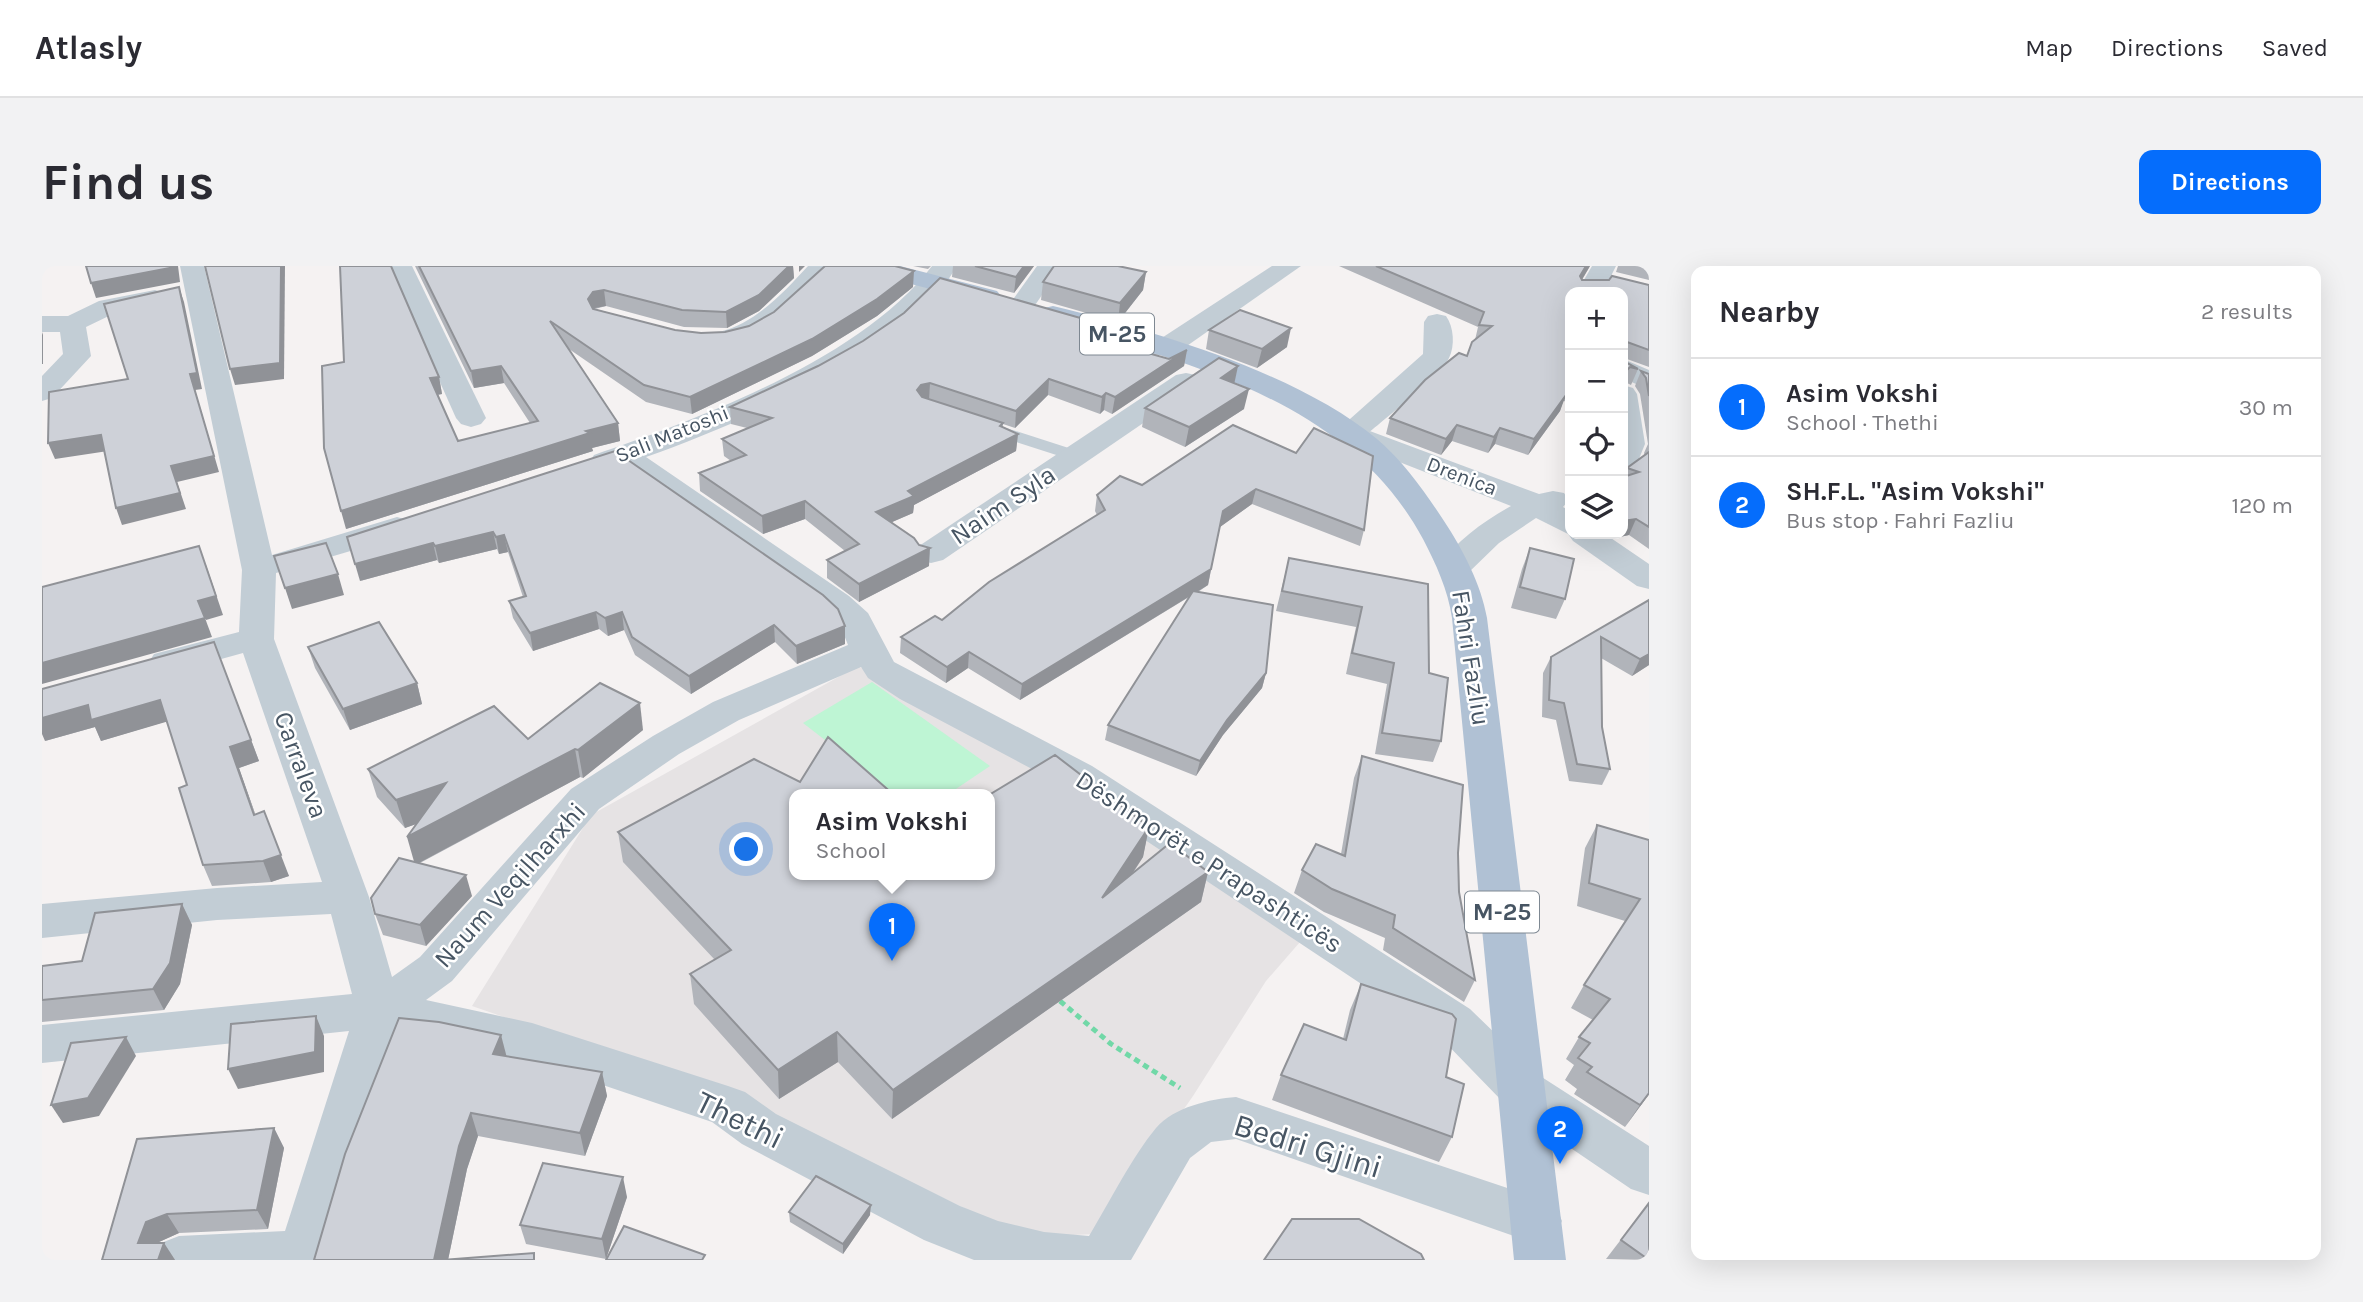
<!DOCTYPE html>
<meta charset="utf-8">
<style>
:root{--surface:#fff;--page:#f2f2f3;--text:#2b2b33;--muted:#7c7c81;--line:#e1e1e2;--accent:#056dfc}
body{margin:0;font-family:Karla,sans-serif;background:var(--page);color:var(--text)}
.controls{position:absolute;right:21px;top:21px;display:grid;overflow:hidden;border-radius:14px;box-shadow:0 7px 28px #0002}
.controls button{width:63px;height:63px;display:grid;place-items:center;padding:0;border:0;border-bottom:2px solid var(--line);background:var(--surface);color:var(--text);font:35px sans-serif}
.you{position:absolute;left:705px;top:584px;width:24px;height:24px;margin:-18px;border:5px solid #fff;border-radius:50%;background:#1a73e8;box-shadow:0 0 0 10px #1a73e833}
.badge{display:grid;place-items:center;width:46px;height:46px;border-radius:50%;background:var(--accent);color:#fff;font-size:23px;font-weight:700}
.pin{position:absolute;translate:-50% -58px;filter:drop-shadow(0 2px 4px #0008)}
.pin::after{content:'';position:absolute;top:37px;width:24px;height:21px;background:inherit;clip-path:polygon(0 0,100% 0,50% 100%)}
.popup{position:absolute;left:747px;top:523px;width:206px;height:91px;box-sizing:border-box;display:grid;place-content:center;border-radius:14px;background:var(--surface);filter:drop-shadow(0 2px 5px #0005);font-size:23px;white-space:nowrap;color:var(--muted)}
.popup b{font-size:26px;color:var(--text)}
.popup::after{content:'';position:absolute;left:50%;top:100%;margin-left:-14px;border:14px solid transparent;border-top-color:var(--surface)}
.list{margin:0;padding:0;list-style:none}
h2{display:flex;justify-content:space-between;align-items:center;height:91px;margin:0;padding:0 28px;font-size:30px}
h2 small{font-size:23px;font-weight:400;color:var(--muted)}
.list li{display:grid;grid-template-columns:46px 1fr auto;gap:21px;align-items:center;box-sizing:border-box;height:98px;padding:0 28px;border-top:2px solid var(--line)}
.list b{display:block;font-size:26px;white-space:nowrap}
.list p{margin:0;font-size:23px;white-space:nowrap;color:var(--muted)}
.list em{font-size:23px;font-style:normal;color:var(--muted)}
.icon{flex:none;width:38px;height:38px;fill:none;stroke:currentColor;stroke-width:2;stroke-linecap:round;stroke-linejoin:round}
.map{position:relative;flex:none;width:1607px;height:994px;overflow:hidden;border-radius:14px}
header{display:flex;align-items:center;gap:42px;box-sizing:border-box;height:98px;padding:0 35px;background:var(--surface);border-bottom:2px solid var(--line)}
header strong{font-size:33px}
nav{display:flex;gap:38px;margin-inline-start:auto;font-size:24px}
.intro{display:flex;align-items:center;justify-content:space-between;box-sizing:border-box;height:168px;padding:0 42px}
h1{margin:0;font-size:49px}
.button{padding:18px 32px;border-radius:14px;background:var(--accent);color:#fff;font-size:24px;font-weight:700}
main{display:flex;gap:42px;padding:0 42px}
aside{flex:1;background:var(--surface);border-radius:14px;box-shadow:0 7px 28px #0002}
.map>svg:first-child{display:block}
</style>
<header>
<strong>Atlasly</strong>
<nav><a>Map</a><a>Directions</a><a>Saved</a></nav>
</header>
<div class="intro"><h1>Find us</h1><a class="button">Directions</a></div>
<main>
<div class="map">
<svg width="1607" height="994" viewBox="0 0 1607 994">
<rect width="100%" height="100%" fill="#f5f2f2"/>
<path fill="#e6e3e4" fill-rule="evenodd" d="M816,400L1030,522L1258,676L1224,715L1151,830L1055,968L982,971L690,830L430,740L549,549ZM752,529H948V609H752Z"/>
<path fill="#bef5d4" d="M830,416L948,500L905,529H854L761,457Z"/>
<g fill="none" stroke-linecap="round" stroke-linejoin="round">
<path stroke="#71d8a7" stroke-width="5" stroke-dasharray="6 4.5" stroke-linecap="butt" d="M1018,735L1069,778L1138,822"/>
<path fill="#c2cdd5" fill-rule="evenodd" d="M946,156L1039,186L1042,190L1033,195L940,165L937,161Z"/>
<g fill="#c2cdd5" fill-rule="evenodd">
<path d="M138,0H162L230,289L355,251L366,254L371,261L366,268L234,307L232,373L327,631L350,711L378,691L529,523L611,470L671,436L806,379L798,359L783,344L577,200L563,204L552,201L548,195L552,189C660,152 820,92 890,0H915C908,11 900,24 890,35C831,99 687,162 604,191L807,330L826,347L852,396L1050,500L1428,743L1495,808L1607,880V929L1589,923L1461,836L1396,769L1022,520L858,433L826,412L819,401L697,454L637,488L557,543L410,715L384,734L490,757L686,820L703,826L734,848L918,940L956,955L1002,966L1047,970C1067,937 1090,891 1114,862C1132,841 1168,833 1194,831L1513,938L1520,955L1513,972L1495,978L1194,873L1169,876L1148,892L1089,994H932L882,974L700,878L670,856L490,795L353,766L285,994H111L119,977L137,970L243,965L307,765L0,797V759L310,728L289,648L175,654L0,672V638L175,622L280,616L201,387L125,408L112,404L107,396L112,388L197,366L200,304Z"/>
<path d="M346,0H370L444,152L439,158L429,161L419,158L414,152Z"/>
<path d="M766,0H792C772,30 717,88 677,78L674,72L677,66C714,57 741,27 766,0Z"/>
<path d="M995,0H1020L989,45H971L967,39Z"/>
<path d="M1230,0H1259L1132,89H1112L1108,83L1112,77Z"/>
<path d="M113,24L122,27L126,32L122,37L73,47L44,61L49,90L10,132L0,135V110L21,88L18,66H0V50H26L57,35Z"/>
<path d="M1395,48L1404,50C1412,61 1413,80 1407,92C1400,107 1336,159 1319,173L1309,176L1299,173L1294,167L1299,161L1381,88L1382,56L1386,50Z"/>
<path d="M1581,93L1607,104V124L1581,112Z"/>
<path d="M1144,107L1154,109L1158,115L1154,121L901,294L889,297L877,294L873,287L877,280L1134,109Z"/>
</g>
<g fill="#c2cdd5" fill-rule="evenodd">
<path d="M1550,0H1574L1561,26H1535Z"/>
<path d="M1581,119L1591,122L1595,128L1603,178L1592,205L1581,208Z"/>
<path d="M1309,158L1497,228L1511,225L1522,227L1527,234L1521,241L1528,245V268H1563L1607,298V323L1595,320L1531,275L1526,268L1494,252L1457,277L1425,308L1413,311L1401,308L1396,301C1414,275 1442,255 1469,240L1299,173L1294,167L1299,161Z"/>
</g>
<g fill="#b0c1d4" fill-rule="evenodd">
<path d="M816,0H858L955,25L959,30L955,35L946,38L819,5Z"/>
<path d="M1011,40C1112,65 1254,106 1335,173C1362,196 1383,226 1402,255C1421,284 1439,318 1445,352L1524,994H1472L1410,352C1406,324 1394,298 1381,273C1305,132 1143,97 1002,54L998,48L1002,42Z"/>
</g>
</g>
<g fill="#b1b4ba">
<path d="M373,0H751L752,12L717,45L685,62L642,61L564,40L553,43L633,64L659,67L683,66L871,21L835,50L770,90L650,148L604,136L527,83L576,157L578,175L550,182L551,185L304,263L397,111L400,128L396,129L416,175L488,157L462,117L432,122Z"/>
<path d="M871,0H889L886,3Z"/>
<path d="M911,0H992L972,27L910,11Z"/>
<path d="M1297,0H1548L1540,14L1607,19V101L1585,93V97L1596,103L1589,119L1585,117V127L1581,136V26H1528V136L1521,135L1518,145L1486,189L1453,178L1446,187L1410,175L1399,189L1344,168L1348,152L1425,90L1433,74L1436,61Z"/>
<path d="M1576,0H1607V14L1574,6Z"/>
<path d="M1104,6L1101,24L1076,56L999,34L1001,16Z"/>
<path d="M1167,64L1245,81L1215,102L1164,83Z"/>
<path d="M1061,74L1127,93L1145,84L1142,100L1070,148L1062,144L1058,148L1006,129L973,162L961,158V161L976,168L974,185L872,239L871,247L850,256L887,300L817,336L785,312V294L803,285L763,253L721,268L658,225L657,207L689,195L682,190L680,173L705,162L689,158L688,141Z"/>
<path d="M1599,105L1607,108V283L1587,269L1573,272L1567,268H1581L1582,211L1585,202L1603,190L1602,187L1606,178L1598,128L1593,120Z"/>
<path d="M1193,118L1202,143L1143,181L1100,161L1103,142Z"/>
<path d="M1191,159L1322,264L1318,280L1210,238L1178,261L1166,319L1156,326L1224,407L1220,422L1181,469L1154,510L1063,474L1066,459L1147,331L978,434L926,402L904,417L858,387L859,371L900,354L1055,249L1053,245L1055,229L1100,219Z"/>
<path d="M573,185L803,360V378L755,398L733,376L649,428L593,389L582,364L566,370L557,363L491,385L471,352L467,335L481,331L466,286L457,288L455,283L397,297L395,294L318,315Z"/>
<path d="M1488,282L1523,333L1514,353L1469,342L1480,303Z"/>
<path d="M1247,292L1386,318L1387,407L1399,475L1391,496L1333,488L1345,418L1304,408L1314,361L1234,345Z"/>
<path d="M1607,334V399L1590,410L1559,392L1560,461L1568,503L1560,519L1527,515L1514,454L1500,451L1501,407L1509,391Z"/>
<path d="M172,376L217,495L197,502L213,548L247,610L229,616L170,620L161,599L145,519L125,455L59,475L53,461L3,475Z"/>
<path d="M266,381L375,417L380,438L308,464L273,402Z"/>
<path d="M601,464L541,512L538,511L378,597L430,630L384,680L341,669L333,648L372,596L374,558L363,562L335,531L326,503L486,473Z"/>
<path d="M1320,490L1416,587L1417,626L1433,714L1422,736L1341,684L1343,672L1282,646L1252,627L1260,604L1299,588L1312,512Z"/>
<path d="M1555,559L1607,574V828L1583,861L1532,828L1535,823L1523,814L1532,799L1524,793L1537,771L1551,754L1529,742L1542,719L1583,655L1535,640L1543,582Z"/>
<path d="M1107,561L1101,591L1091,607L1166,606L1159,636L850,853L796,796L737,833L652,738L648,708L673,694L581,596L576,566L752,609Z"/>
<path d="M140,638L150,659L138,718L122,744L0,756V700L40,695Z"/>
<path d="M1319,718L1404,811L1410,871L1397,896L1230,834L1239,809L1301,773L1308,744Z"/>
<path d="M464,790L560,806L565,830L543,890L436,870L425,903L406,994H494H272Z"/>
<path d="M232,862L242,882L226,963L137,967L117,976L116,977H122L133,994H60Z"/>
<path d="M585,931L564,993L484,978L478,959Z"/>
<path d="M1607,937V994L1564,993Z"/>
<path d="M747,946L828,949L801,988L748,956Z"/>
</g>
<g fill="#909297">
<path d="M133,0H136L138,16L54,32L49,17Z"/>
<path d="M239,0H243L242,113L193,119L188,103Z"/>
<path d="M747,0H751L752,12L717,45L685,62L684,46Z"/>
<path d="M757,0H763L757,6Z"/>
<path d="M982,0H992L972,27L974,11Z"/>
<path d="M1544,0H1548L1533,25L1538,10Z"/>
<path d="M872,5L871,21L835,50L770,90L650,148L648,131Z"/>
<path d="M1104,6L1101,24L1076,56L1078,37Z"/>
<path d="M137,21L142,36L160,123L153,124L177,206L135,216L144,243L80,259L74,242L129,200L148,108Z"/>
<path d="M562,24L564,40L553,42L548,50L546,33L551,26Z"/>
<path d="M1063,59L1061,75L1052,72Z"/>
<path d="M1249,62L1245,81L1215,102L1220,83Z"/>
<path d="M0,66L1,69V98H0Z"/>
<path d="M1145,84L1142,100L1070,148L1073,131Z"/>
<path d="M459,100L462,117L432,122L429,105Z"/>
<path d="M1196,100L1192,119L1179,112Z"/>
<path d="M397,111L400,128L392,129L388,112Z"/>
<path d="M1007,113L1006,129L973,162L974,145Z"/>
<path d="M888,117L887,134L874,141L875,124L879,119Z"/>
<path d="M1207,123L1202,143L1143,181L1147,161Z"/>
<path d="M1064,127L1062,144L1058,148L1060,131Z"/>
<path d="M1524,129L1518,145L1486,189L1492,173Z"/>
<path d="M576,157L578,175L550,182L551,185L304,263L299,245L544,165Z"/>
<path d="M1415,159L1410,175L1399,189L1404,173Z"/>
<path d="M1458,162L1453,178L1446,187L1452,171Z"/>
<path d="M976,168L974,185L872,239L871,247L834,263V246L866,225Z"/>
<path d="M59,169L66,185L13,193L6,177Z"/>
<path d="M1214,223L1210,238L1178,261L1181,245Z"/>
<path d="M763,235V253L721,268L720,250Z"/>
<path d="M1594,253L1587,269L1573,272L1575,268H1581V255Z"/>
<path d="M451,266L455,283L397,297L393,280Z"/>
<path d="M462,269L466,286L457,288L454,271Z"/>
<path d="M391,277L395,294L318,315L313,298Z"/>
<path d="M888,282L887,300L817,336V318Z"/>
<path d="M164,299L181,349L164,354L156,335Z"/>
<path d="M1169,303L1166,319L978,434L980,418Z"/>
<path d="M296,308L302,329L250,343L243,322Z"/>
<path d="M554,346L557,363L491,385L488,367Z"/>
<path d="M580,346L582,364L566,370L563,352Z"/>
<path d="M163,352L170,371L0,418V397Z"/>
<path d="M732,359L733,376L649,428L647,410Z"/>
<path d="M803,360V378L755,398L754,380Z"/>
<path d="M172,376L217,495L197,502L221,570L188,481Z"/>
<path d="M927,386L926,402L904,417L905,401Z"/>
<path d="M1607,388V399L1590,410L1598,393Z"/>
<path d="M1224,407L1220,422L1181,469L1154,510L1158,495L1185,454Z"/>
<path d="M375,417L380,438L308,464L301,443Z"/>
<path d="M118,434L127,455L59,475L53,461L3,475L0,468V452L46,439Z"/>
<path d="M598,437L601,464L541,512L536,484Z"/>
<path d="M533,483L538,511L373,599L365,571Z"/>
<path d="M404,517L411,545L363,562L354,534Z"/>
<path d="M222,545L247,610L229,616L221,595Z"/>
<path d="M1107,561L1101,591L1054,662L1060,632Z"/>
<path d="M1166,606L1159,636L850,853L851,824Z"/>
<path d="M424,609L430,630L384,680L378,659Z"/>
<path d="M140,638L150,659L138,718L122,744L111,723Z"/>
<path d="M274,750L282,770V806L196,823L186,803Z"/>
<path d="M795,766L796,796L737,833L736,804Z"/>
<path d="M459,769L465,792L451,788Z"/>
<path d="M84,771L94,790L57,850L21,857L9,839Z"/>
<path d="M560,806L565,830L543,890L538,867Z"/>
<path d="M1607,827V828L1583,861L1598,839Z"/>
<path d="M429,847L436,870L425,903L406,994H392L417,880Z"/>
<path d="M232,862L242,882L226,963L215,944Z"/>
<path d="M581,911L585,931L564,993L560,973Z"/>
<path d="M829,939L828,949L801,988V978Z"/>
<path d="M125,948L137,967L117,976L110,994L96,977L104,956Z"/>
<path d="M122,977L133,994H116Z"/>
</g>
<g fill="#ced1d8" stroke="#909297" stroke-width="2">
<path d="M44,0H133V1L49,17Z"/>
<path d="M163,0H239L238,97L188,103Z"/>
<path d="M298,0H349L397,111L388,112L416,175L496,155L459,100L429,105L377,0H747L717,29L684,46L640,44L562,24L551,26L546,33L551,43L633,64L659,67L683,66L707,60L732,46L783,0H853L872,5L835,33L770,73L648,131L602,119L508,55L576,157L544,165L548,167L299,245L282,182L280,100L302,96Z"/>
<path d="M933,0H982L974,11Z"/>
<path d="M1012,0H1076L1104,6L1078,37L1001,16Z"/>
<path d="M1334,0H1544L1538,10L1540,14H1567L1570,10L1607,19V84L1585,76V97L1596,103L1588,101L1585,104V127L1581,126V26H1528V120L1525,119L1524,129L1492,173L1458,162L1452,171L1415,159L1404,173L1348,152L1383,114L1417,87L1425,90L1430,76L1450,60L1437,59L1442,46Z"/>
<path d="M898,12L1063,59L1052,72L1127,93L1145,84L1073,131L1064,127L1060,131L1007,113L974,145L888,117L879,119L875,124L880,131L961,157L958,160L976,168L866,225L872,230L834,246L872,272L877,279L888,282L817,318L785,294L817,278L763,235L720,250L657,207L704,189L680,173L730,152L688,141L776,100L821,75L862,47Z"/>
<path d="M137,21L155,107L148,108L172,190L129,200L138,227L74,242L59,169L6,177L7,126L86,113L62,38Z"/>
<path d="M1198,44L1249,62L1220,83L1167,64Z"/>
<path d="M1177,92L1196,100L1179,112L1207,123L1147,161L1103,142Z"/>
<path d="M1599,105L1607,108V130L1604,112Z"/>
<path d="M1191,159L1254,187L1272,162L1331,190L1322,264L1214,223L1181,245L1169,303L980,418L927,386L905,401L859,371L893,350L900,354L947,316L1063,244L1055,229L1078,210L1100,219Z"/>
<path d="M573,185L781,329L796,343L803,360L754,380L732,359L647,410L590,371L580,346L563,352L554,346L488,367L467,335L484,330L462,269L454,271L451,266L393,280L391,277L313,298L305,271Z"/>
<path d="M1607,186V261L1594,253L1581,255V211L1597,206L1585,202Z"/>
<path d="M284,277L296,308L243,322L232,290Z"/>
<path d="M157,280L174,330L156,335L163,352L0,397V321Z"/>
<path d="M1488,282L1532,293L1523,333L1478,321Z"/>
<path d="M1247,292L1386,318L1387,407L1406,412L1399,475L1340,467L1352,397L1310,387L1320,341L1240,325Z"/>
<path d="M1151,325L1231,339L1224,407L1185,454L1158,495L1066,459Z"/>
<path d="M1607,334V388L1598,393L1559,371L1560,461L1568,503L1535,498L1522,437L1507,434L1509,391Z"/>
<path d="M337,356L375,417L301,443L266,381Z"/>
<path d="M172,376L209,474L188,481L212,549L222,545L239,589L221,595L161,599L137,522L145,519L118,434L49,454L46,439L0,452V423Z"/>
<path d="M558,417L598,437L536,484L533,483L365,571L404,517L354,534L326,503L452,440L486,473Z"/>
<path d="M786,471L852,529H752V609H948V529H947L1013,489L1107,561L1060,632L1128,577L1166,606L851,824L795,766L736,804L648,708L689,684L576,566L712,493L758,516Z"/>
<path d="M1320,490L1421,519L1416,587L1417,626L1433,714L1351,662L1353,649L1290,623L1260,604L1274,578L1303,590Z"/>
<path d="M1555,559L1607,574V827L1598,839L1545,806L1550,801L1536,792L1548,777L1537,771L1568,733L1542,719L1598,633L1547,617Z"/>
<path d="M357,592L424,609L378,659L333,648L329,632Z"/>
<path d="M140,638L128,697L111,723L0,734V700L40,695L53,647Z"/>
<path d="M1319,718L1410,748L1414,753L1404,811L1422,818L1410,871L1239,809L1262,758L1304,774Z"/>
<path d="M274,750L273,786L186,803L189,758Z"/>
<path d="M357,752L397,756L459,769L451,788L560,806L538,867L429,847L417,880L392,994H272L303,888Z"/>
<path d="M84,771L46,832L9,839L29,777Z"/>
<path d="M232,862L215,944L125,948L104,956L96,977H122L116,994H60L95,873Z"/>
<path d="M501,897L581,911L560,973L478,959Z"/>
<path d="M774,910L829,939L801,978L747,946Z"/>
<path d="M1607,937V994L1579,974Z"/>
<path d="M1250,953H1317L1379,988L1382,994H1222Z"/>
<path d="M582,960L663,989L660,994H564Z"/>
<path d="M492,987V994H400Z"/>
</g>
<g text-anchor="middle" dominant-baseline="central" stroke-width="5" stroke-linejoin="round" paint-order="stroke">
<g font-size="21" fill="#475563" stroke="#fff">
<text transform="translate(630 168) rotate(-22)">Sali Matoshi</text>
<text transform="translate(1420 210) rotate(21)">Drenica</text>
</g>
<g fill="#fff" stroke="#7e8892" stroke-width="2">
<rect x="1038" y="47.5" width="74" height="41" rx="5"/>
<rect x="1423" y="625.5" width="74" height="41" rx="5"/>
</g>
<g font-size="24" font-weight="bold" fill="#475563">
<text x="1075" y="68">M-25</text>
<text x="1460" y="646">M-25</text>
</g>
<g font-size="26" fill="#475563" stroke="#fff">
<text transform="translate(961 239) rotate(-34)">Naim Syla</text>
<text transform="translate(1429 392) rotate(81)">Fahri Fazliu</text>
<text transform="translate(259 499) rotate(70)">Carraleva</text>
<text transform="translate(1167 596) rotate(33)">Dëshmorët e Prapashticës</text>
<text transform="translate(468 619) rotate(-48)">Naum Veqilharxhi</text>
</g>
<g font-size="32" fill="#475563" stroke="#fff">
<text transform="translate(698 854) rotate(26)">Thethi</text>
<text transform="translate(1266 880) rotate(17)">Bedri Gjini</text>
</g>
</g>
</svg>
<div class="controls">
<button>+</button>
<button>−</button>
<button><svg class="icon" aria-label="locate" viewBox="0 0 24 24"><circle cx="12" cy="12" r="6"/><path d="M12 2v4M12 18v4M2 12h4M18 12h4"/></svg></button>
<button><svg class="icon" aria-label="layers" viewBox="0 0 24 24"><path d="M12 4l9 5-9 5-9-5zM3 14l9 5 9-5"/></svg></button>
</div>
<div class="you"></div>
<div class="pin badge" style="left:850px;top:695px">1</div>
<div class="popup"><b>Asim Vokshi</b>School</div>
<div class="pin badge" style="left:1518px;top:898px">2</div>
</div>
<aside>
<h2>Nearby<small>2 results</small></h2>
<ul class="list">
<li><span class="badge">1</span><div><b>Asim Vokshi</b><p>School · Thethi</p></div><em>30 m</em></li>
<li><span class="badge">2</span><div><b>SH.F.L. &quot;Asim Vokshi&quot;</b><p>Bus stop · Fahri Fazliu</p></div><em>120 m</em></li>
</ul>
</aside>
</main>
